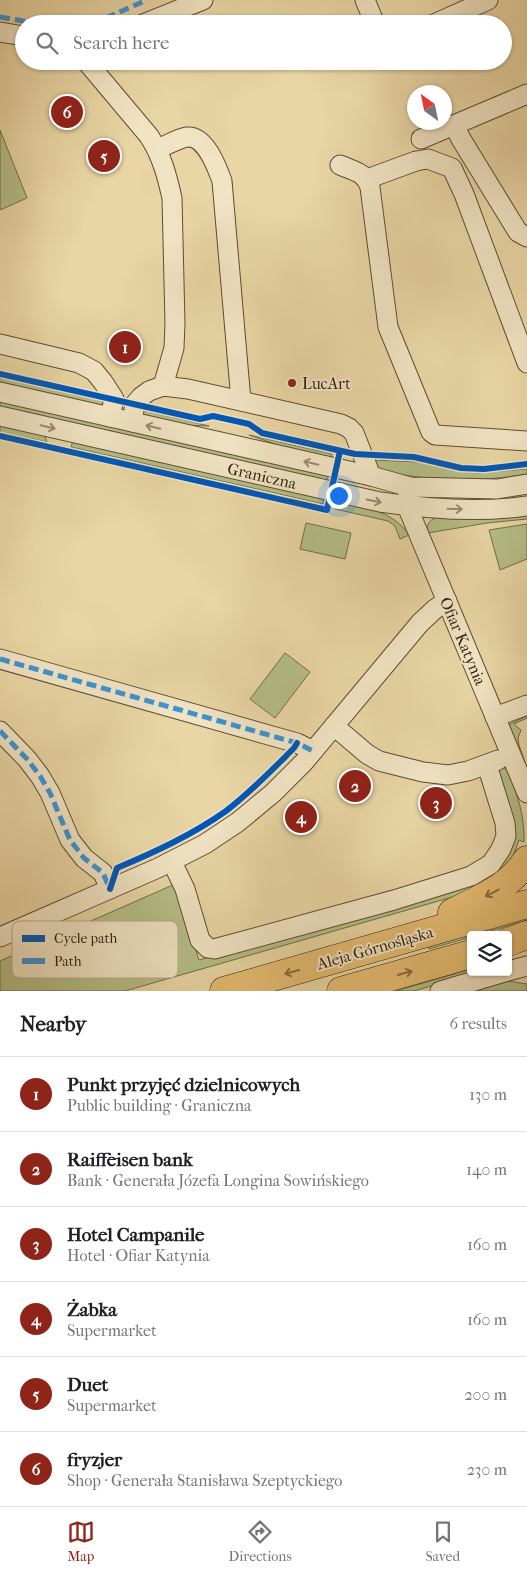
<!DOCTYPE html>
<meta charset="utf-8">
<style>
:root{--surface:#fff;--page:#f6f6f6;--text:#202124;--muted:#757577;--line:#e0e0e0;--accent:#8f2418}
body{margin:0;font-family:"IM FELL French Canon",serif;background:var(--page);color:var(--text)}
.controls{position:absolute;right:15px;bottom:15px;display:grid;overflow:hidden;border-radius:5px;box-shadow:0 1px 4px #0004}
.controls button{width:45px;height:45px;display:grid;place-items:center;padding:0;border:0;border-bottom:1px solid var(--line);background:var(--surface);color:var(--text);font:25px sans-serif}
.compass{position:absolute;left:407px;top:85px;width:45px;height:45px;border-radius:50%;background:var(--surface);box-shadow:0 1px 4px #0004;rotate:327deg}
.you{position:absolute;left:338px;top:495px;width:18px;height:18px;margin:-12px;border:4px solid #fff;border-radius:50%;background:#1a73e8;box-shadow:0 0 0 8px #1a73e833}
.badge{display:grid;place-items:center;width:32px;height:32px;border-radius:50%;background:var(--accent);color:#fff;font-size:16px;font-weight:700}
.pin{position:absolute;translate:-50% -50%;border:2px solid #fff;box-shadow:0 1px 5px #0006}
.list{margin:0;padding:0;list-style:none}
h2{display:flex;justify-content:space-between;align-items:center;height:65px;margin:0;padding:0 20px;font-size:21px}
h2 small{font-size:16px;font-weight:400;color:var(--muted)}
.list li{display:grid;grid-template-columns:32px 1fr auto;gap:15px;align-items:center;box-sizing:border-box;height:75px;padding:0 20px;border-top:1px solid var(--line)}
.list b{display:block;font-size:19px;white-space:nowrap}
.list p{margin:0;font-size:16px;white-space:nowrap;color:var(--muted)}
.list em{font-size:16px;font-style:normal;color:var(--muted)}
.icon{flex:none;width:28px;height:28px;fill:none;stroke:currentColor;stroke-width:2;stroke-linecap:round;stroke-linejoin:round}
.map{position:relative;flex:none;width:527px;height:991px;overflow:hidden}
.search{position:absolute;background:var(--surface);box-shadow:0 1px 4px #0004;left:15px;right:15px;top:15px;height:55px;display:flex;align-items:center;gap:12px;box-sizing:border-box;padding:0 18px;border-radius:28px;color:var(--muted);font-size:19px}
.sheet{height:515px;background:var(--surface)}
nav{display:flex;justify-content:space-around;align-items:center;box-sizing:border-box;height:70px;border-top:1px solid var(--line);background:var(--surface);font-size:14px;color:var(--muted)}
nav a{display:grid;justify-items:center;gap:2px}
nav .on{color:var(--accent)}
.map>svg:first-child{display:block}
</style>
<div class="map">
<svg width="527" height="991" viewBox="0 0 527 991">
<rect width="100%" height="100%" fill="#e9d6a4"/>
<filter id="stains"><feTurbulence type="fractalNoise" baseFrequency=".004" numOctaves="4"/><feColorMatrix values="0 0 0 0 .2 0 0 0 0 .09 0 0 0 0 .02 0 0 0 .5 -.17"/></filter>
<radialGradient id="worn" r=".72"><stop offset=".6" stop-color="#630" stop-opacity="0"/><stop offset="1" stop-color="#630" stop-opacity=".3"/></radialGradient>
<g fill="#b5be87" stroke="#716e4a">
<path d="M0,130L27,198L0,210Z"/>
<path d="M0,378L107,402L104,406L0,384Z"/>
<path d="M0,400L328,474L326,483L0,409Z"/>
<path d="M142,410L209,426L182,425L143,417L141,411Z"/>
<path d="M0,424L44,434L47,442L0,432Z"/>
<path d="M249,435L332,454L331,459L298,452Z"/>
<path d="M73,441L324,498L323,504L71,447Z"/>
<path d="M373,460L418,462L460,471L478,473L527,469V474C477,483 427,481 378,470Z"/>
<path d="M337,501C364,507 392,510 409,535L400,539L395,526L388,521L335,509Z"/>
<path d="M527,514V519L487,523L428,533C425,523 431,519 440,516Z"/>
<path d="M306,523L351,533L345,559L300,549Z"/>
<path d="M527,524V559L500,570L489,530Z"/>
<path d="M285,653L310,672L275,718L250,699Z"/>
<path d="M527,716V718L514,724L521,730L518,738L519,745L527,768V778L508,727L510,724Z"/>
<path d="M502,767L508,770C517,795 525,815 524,842L519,840L510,865L505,871L463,894L125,991H0V961L175,884L199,960L447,891L499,866L507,856L498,770Z"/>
<path d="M527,913V920L478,935H471V937L429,949L427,941Z"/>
<path d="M471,969V972H479L414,991H396Z"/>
<path d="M507,981L527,984V991H468L495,983Z"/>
</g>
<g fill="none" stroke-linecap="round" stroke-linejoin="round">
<defs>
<g id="minor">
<path d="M365,0L375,24"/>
<path d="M143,24L203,0"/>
<path d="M434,24L488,0"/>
<path d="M0,32L24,36"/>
<path d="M86,61L149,136C162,156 167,176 172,198L175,323L174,348L163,386"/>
<path d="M527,94L454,125L461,139L518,232L527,237"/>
<path d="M421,139L454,125"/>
<path d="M158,149C165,146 179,138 187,137C205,135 217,167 222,181L241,401"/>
<path d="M340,165C354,171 365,172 370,187L388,327L431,432L435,435L527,441"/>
<path d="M367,179L416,161L428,159L452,168L464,194L527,363"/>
<path d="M0,344L79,363L94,371L103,382L114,399L110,417"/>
<path d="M0,392L371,476L410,487L497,489L527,484"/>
<path d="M0,416L380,502C428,509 479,513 527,506"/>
<path d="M132,422L135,404L141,397L149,391L163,386L188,389L341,424L349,428L354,433L371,476"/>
<path d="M408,496L407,506L527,793"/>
<path d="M0,659L297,743L313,751"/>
<path d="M495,717L527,705"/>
<path d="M334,726L367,754L379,761L423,772L448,775L468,771L498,760"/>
<path d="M0,731L27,759L40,776L50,793L70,840L84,858L103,873L110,889"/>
<path d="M172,862L185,889L200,940L208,948L214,949L394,900L471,876L491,864L501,849L506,836L505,823L487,765"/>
<path d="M0,937L158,868L205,844L238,822L273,793L304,762L420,623L435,609L447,601"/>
<path d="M508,971L527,966"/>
<path d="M440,991L505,972"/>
</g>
<g id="highway">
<path d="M452,913C481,898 509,888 527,860"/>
<path d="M508,942L527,935"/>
<path d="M224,991L527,904"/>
<path d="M341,991L471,954"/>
</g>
</defs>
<use href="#minor" stroke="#5c4d33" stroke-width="21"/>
<use href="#highway" stroke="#2d1f0d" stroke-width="29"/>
<use href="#minor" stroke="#f1e4c4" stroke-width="19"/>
<use href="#highway" stroke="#e4bb72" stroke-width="28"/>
<g stroke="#3c94d2" stroke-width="5" stroke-dasharray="10 5" stroke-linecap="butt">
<path d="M0,17L41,24"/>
<path d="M74,24H76"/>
<path d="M92,24L147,0"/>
<path d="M0,659L297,743L313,751"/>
<path d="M0,731L27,759L40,776L50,793L70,840L84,858L103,873L110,889"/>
</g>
<defs>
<g id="cycleway">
<path d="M0,374L200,419L213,416L249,424L262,433L355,454L414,457L461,468L484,469L527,464"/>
<path d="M0,436L327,510L340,451"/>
<path d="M110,889L117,868C155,852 192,835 226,811C251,792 272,770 294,748L297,743"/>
</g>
</defs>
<use href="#cycleway" stroke="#f1e4c4" stroke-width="9"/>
<use href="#cycleway" stroke="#0057b8" stroke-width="6"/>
</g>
<defs><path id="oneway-shaft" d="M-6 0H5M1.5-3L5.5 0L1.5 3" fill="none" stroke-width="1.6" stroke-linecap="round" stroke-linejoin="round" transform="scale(1.25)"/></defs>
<g stroke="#998b72">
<use href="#oneway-shaft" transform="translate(48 427) rotate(13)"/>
<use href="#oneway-shaft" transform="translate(153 427) rotate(-167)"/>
<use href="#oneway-shaft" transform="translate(311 463) rotate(-167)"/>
<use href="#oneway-shaft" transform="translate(374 501) rotate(12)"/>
<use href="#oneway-shaft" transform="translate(455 509) rotate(2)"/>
</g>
<g stroke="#886d40">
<use href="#oneway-shaft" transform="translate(492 893) rotate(153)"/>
<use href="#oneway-shaft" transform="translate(292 972) rotate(164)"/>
<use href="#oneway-shaft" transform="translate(405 973) rotate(-16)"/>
</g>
<circle fill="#8f2418" stroke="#f1e4c4" stroke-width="2" cx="292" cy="383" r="5"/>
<g text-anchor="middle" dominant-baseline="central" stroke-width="4" stroke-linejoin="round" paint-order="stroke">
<g font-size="16" fill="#2d1f0d" stroke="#f1e4c4" text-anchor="start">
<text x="302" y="383">LucArt</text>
</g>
<g font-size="16" fill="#2d1f0d" stroke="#f1e4c4">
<text transform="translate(262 476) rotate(13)">Graniczna</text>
<text transform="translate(463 641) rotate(67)">Ofiar Katynia</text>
<text transform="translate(375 948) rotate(-16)">Aleja Górnośląska</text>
</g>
</g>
<rect x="12" y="921" width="166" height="57" rx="8" fill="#f1e4c4" stroke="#b6a98d" stroke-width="1"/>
<rect x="22" y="935" width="23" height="7" fill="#0057b8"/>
<rect x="22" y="958" width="23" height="6" fill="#3c94d2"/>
<g font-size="14" fill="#2d1f0d">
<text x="54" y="943">Cycle path</text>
<text x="54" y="966">Path</text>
</g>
<rect width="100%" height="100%" filter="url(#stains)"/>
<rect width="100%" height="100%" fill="url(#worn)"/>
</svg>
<div class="controls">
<button><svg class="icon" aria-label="layers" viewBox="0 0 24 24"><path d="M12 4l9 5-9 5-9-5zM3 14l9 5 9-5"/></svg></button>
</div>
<svg class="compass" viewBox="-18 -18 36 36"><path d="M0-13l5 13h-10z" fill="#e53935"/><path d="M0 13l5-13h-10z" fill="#757577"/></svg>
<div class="you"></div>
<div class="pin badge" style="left:125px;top:347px">1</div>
<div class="pin badge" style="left:355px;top:786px">2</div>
<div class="pin badge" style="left:436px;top:803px">3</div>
<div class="pin badge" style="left:301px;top:817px">4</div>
<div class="pin badge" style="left:104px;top:156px">5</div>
<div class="pin badge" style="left:67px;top:112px">6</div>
<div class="search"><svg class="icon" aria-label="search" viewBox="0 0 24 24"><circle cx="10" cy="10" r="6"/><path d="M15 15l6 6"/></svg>Search here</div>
</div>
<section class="sheet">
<h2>Nearby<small>6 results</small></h2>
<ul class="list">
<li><span class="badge">1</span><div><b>Punkt przyjęć dzielnicowych</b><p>Public building · Graniczna</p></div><em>130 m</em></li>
<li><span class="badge">2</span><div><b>Raiffeisen bank</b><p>Bank · Generała Józefa Longina Sowińskiego</p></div><em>140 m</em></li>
<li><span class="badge">3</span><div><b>Hotel Campanile</b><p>Hotel · Ofiar Katynia</p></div><em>160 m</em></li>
<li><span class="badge">4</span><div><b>Żabka</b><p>Supermarket</p></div><em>160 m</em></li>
<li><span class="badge">5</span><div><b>Duet</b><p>Supermarket</p></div><em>200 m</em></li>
<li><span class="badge">6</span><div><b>fryzjer</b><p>Shop · Generała Stanisława Szeptyckiego</p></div><em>230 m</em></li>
</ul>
</section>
<nav>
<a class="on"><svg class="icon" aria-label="map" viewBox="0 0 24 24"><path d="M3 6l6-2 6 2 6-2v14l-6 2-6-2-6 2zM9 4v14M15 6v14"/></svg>Map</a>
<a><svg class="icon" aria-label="directions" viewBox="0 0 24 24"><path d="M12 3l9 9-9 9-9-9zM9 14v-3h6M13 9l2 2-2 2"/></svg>Directions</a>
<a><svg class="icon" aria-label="saved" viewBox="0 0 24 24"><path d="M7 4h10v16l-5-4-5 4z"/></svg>Saved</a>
</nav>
